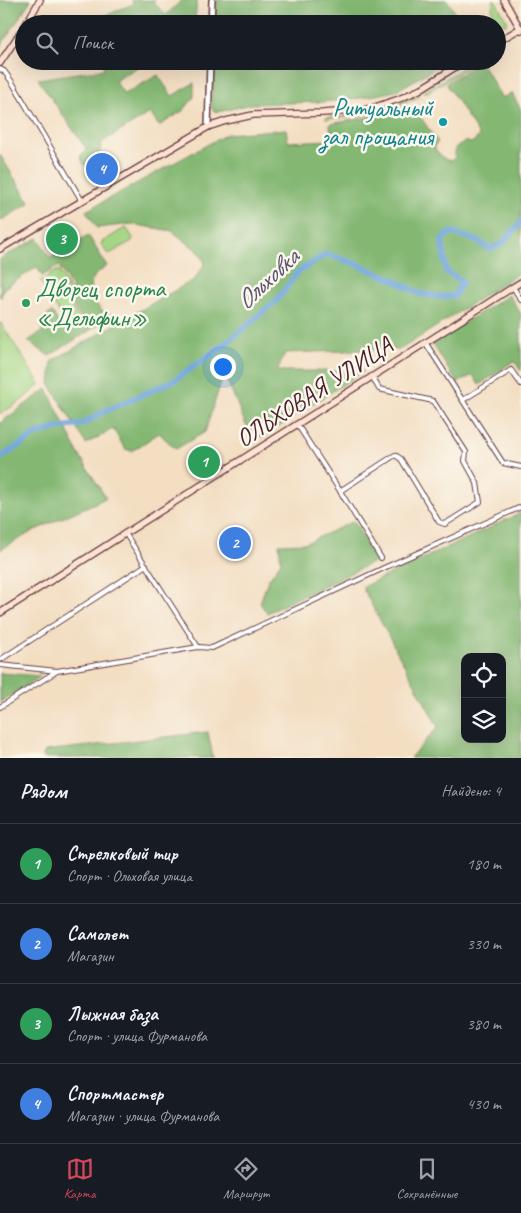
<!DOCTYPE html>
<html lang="ru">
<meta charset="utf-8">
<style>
:root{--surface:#171b24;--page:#242831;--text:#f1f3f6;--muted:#9ea1a6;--line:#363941;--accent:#d1495b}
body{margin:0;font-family:Caveat,sans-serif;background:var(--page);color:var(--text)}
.controls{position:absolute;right:15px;bottom:15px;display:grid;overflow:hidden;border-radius:10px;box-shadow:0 5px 20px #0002}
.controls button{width:45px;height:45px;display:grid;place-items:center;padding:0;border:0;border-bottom:1px solid var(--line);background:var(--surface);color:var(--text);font:25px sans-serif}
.you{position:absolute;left:222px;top:366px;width:18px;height:18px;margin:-12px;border:4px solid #fff;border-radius:50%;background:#1a73e8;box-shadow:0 0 0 8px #1a73e833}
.badge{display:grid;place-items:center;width:32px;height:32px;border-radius:50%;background:var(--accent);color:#fff;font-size:16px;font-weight:700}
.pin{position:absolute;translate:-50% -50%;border:2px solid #fff;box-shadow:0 1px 5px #0006}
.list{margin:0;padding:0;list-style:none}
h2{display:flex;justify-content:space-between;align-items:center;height:65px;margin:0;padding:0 20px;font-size:21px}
h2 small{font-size:16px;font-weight:400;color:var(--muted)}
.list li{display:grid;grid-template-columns:32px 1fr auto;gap:15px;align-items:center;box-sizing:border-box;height:80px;padding:0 20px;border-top:1px solid var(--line)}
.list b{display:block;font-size:19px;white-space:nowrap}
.list p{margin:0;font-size:16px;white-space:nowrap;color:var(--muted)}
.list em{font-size:16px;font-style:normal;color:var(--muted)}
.icon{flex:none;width:28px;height:28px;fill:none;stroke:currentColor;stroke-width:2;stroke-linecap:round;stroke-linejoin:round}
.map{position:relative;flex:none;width:521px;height:758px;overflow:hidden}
.search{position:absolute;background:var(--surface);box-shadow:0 5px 20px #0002;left:15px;right:15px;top:15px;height:55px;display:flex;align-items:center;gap:12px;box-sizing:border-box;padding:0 18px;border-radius:28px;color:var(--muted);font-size:19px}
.sheet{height:385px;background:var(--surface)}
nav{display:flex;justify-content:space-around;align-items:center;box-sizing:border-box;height:70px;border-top:1px solid var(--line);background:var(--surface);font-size:14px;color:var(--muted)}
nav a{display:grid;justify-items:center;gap:2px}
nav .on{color:var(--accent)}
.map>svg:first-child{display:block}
</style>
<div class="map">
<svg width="521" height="758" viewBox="0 0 521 758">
<rect width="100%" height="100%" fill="#fbf7ec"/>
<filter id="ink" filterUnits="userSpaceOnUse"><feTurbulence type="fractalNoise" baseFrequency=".02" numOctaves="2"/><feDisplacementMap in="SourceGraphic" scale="10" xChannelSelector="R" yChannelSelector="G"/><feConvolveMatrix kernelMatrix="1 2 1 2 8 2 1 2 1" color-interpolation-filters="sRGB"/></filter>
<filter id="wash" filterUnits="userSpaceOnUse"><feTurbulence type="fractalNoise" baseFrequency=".0096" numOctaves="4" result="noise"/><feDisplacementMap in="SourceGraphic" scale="20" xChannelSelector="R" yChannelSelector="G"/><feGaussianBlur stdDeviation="1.12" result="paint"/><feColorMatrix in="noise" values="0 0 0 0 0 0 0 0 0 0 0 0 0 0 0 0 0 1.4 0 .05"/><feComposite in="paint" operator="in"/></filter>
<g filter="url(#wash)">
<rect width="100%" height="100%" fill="#f3dec2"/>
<g fill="#a4d685" stroke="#777a58">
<path d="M493,0H495L507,21L506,24H500L492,11Z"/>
<path d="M475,61H479L424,94V91Z"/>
<path d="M417,95L420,96C388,112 360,118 325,119L327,117C359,116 389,110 417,95Z"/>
<path d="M125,228L127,229L133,238L132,241L109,254L107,253L101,244L102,242Z"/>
<path d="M58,270L69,288L51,299L40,281Z"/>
<path d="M64,293L78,317L66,324L52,301Z"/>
<path d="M0,322L40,384L22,400L0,414Z"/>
</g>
<g fill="#83b772" stroke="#666b4e" fill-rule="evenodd">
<path d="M0,0H31L0,47Z"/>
<path d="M132,0H155L153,2L166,15L182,0H197L195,20L191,24H97V19L133,4Z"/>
<path d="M216,0H447C458,16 459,24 480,19L482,24H215Z"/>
<path d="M104,61H147L115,81L124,94L158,75L172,96L194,83V97L184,110L159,126L150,113L102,142L99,155L84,165L80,156L87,150L38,79L104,69Z"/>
<path d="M213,61H447L396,91L361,98L322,102L251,104L218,112L214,111L211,107Z"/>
<path d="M481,62L502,98L512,93L521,110V272L401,349L285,353L277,371H364L262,437L248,430L224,373L205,432L176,449L159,433L132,451L125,449L113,429L86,444L50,385L52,361L195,279L205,263L198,251L172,231L131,224L97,228L86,211L227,134L286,129L288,142L331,140L330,124L381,115L410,107L414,108L438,142L434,146C438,154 442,159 451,161L455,157V148L466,141L470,143L475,141L479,135L447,85L448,82Z"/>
<path d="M0,155L30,203L0,221Z"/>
<path d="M88,235L107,266L95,275L91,283L90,291L93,300L102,311L114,315L49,356L28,341L42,332V319L52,312L63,329L81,318L66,293L72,288L59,266L42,276L37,267L3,289L1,297L0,298V259L38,238L50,258Z"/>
<path d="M509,295L521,314V371L514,361L479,385L473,375L457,383L432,343Z"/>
<path d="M47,389L78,453L106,498L33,531L0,550V423Z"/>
<path d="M521,513V758H410L438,727L362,587ZM465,657H502V739H465Z"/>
<path d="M354,521L376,561L267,613L260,603L268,580L281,562L279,544L306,543Z"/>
<path d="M0,673L41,676L0,702Z"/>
<path d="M208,732L213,758H42L45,751Z"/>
</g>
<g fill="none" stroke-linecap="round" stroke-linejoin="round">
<path stroke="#6da4db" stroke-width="6" d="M0,458L37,434L57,428L83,424L103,412L175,380L230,340L278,299L297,273L326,254L354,263L394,280L420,294L441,297L454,296L462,282L446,271L442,239L451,232L478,241L489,249L502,244L521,222"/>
</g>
</g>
<g filter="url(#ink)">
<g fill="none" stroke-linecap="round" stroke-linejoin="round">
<defs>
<g id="minor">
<path d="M0,69L4,71L12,82L82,201"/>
<path d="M513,287L521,300"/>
<path d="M425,342L503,463L521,467"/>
<path d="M463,400L511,370L521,384"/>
<path d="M297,424L340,491L381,558"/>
<path d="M340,491L395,455L401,459L439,522L445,524L480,502L477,483L465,461L466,452L433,401L379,389L372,376"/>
<path d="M125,533L198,647"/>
<path d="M0,660L146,565"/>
<path d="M0,665L57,671L198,647L212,648L386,567L521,507"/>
<path d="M0,707L57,671"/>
</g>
<g id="tertiary">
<path d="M211,24L212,0"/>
<path d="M208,127L210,61"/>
</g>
<g id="secondary">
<path d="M504,0L521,30"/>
<path d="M26,24L40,0"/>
<path d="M497,42L521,28"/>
<path d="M0,63L24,27"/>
<path d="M0,249L208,127L226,121L253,115L323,113L364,110L372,108L399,99L419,90L465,61"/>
<path d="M0,613L521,282"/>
</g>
</defs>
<use href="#minor" stroke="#633c42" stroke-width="6"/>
<use href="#tertiary" stroke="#633c42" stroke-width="8"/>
<use href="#secondary" stroke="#633c42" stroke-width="8"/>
<use href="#minor" stroke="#fff" stroke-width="4"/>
<use href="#tertiary" stroke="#fff" stroke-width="5"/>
<use href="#secondary" stroke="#fee3d2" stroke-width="5.5"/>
</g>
</g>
<circle fill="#0f9aa8" stroke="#fbf7ec" stroke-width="2" cx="443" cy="122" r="5"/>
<circle fill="#2e9e5b" stroke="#fbf7ec" stroke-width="2" cx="26" cy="303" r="5"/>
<g text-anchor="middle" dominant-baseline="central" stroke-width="5" stroke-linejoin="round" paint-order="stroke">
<g font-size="25" fill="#0d838f" stroke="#fbf7ec" text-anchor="end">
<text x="433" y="108">Ритуальный<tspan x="433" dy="29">зал прощания</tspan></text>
</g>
<g font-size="25" fill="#27864d" stroke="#fbf7ec" text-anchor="start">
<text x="36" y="289">Дворец спорта<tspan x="36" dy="29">«Дельфин»</tspan></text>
</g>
<g font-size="25" fill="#4a1f2b" stroke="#fbf7ec">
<text transform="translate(314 392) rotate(-33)">ОЛЬХОВАЯ УЛИЦА</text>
</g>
<g font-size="26" font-style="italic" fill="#585471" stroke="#fbf7ec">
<text transform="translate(267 279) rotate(-43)">Ольховка</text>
</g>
</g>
</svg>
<div class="controls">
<button><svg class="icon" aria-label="locate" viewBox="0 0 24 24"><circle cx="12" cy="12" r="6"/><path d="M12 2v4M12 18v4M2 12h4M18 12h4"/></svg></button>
<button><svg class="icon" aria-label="layers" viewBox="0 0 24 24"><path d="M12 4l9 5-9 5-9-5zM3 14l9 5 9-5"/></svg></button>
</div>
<div class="you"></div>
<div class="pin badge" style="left:204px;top:462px;background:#2e9e5b">1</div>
<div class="pin badge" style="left:235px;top:543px;background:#3f7fe0">2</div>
<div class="pin badge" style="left:62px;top:239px;background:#2e9e5b">3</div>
<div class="pin badge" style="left:102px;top:169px;background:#3f7fe0">4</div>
<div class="search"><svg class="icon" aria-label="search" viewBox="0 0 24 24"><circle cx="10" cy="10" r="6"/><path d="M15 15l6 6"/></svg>Поиск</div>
</div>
<section class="sheet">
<h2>Рядом<small>Найдено: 4</small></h2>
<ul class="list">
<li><span class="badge" style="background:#2e9e5b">1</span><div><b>Стрелковый тир</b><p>Спорт · Ольховая улица</p></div><em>180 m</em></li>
<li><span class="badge" style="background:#3f7fe0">2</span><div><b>Самолет</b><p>Магазин</p></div><em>330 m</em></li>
<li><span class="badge" style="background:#2e9e5b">3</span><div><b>Лыжная база</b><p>Спорт · улица Фурманова</p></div><em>380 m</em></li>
<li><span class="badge" style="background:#3f7fe0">4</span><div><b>Спортмастер</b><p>Магазин · улица Фурманова</p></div><em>430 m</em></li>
</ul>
</section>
<nav>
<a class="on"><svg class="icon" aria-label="map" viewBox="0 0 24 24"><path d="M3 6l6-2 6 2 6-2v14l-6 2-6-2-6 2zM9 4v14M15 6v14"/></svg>Карта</a>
<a><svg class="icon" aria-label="directions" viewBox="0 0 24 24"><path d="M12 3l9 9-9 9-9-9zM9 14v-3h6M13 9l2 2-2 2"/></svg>Маршрут</a>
<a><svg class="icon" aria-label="saved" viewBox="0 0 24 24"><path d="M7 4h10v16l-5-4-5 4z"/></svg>Сохранённые</a>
</nav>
